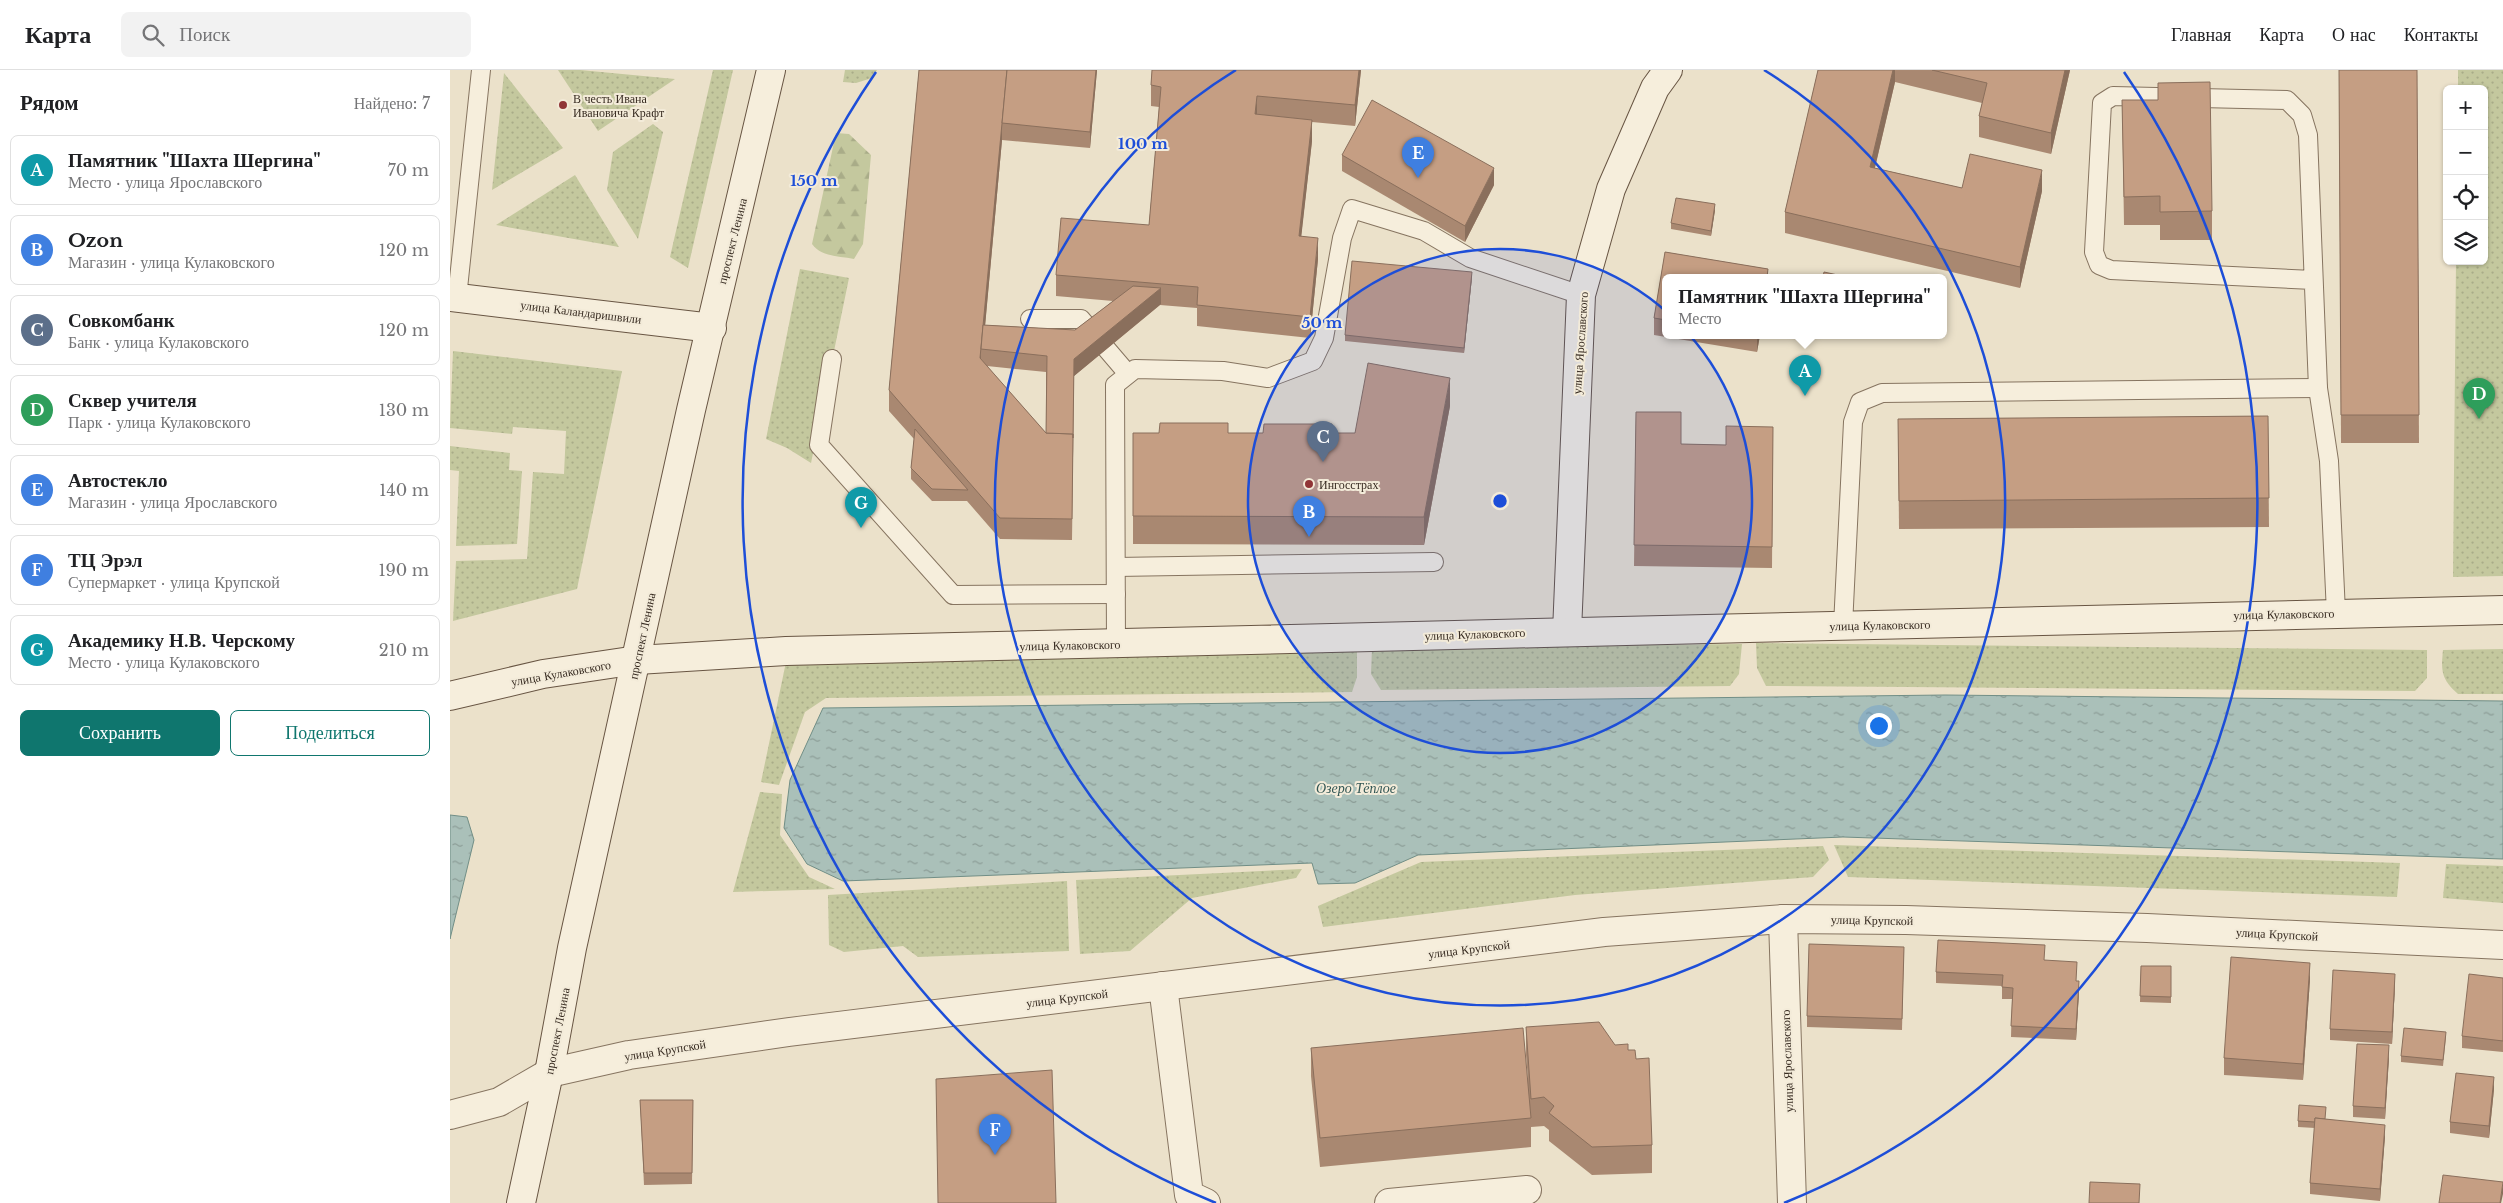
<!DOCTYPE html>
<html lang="ru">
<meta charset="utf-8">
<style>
:root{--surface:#fff;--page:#f2f2f2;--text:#202124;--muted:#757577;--line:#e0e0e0;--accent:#0f766e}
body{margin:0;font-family:"Libre Baskerville",serif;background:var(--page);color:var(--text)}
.controls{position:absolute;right:15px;top:15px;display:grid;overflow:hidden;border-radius:8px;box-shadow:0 1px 4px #0004}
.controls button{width:45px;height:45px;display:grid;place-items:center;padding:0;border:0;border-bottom:1px solid var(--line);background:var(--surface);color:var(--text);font:25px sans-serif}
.you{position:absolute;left:1428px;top:655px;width:18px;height:18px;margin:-12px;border:4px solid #fff;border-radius:50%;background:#1a73e8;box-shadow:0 0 0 8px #1a73e833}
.badge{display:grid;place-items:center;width:32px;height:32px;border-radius:50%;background:var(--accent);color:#fff;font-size:16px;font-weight:700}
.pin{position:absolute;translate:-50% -41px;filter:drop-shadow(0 1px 2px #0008)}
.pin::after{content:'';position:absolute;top:26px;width:18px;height:15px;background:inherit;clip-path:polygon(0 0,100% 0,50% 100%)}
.popup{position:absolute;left:1212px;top:204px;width:285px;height:65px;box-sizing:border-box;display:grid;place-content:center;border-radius:8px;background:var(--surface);filter:drop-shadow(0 1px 4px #0005);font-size:16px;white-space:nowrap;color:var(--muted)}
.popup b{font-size:19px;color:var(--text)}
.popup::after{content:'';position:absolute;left:50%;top:100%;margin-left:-10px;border:10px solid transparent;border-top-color:var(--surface)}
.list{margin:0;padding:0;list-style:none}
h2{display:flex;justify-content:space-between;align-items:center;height:65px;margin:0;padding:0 20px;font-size:21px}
h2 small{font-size:16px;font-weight:400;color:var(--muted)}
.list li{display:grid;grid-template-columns:32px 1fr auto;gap:15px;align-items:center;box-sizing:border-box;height:70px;margin:0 10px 10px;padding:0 10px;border:1px solid var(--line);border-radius:8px}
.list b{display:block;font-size:19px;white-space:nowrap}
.list p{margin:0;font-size:16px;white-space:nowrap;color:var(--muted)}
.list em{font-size:16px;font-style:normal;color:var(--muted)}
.actions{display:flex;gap:10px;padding:15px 20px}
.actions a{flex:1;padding:11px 0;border:1px solid var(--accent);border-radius:8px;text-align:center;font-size:18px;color:var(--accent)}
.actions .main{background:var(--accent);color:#fff}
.icon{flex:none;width:28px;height:28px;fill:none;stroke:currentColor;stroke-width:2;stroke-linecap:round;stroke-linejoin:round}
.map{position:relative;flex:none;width:2053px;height:1133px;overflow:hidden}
header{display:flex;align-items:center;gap:30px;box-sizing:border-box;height:70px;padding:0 25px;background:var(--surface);border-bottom:1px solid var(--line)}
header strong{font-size:24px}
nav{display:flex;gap:28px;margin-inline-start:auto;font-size:18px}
.search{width:350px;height:45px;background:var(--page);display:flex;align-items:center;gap:12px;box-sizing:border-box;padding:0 18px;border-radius:8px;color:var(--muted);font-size:19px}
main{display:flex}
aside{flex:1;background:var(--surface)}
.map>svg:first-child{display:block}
</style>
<header>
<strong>Карта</strong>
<div class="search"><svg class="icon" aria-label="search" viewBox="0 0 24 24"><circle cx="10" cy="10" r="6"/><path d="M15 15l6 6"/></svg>Поиск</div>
<nav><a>Главная</a><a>Карта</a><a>О нас</a><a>Контакты</a></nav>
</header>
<main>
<aside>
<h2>Рядом<small>Найдено: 7</small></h2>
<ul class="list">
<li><span class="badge" style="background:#0f9aa8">A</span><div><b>Памятник &quot;Шахта Шергина&quot;</b><p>Место · улица Ярославского</p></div><em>70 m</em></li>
<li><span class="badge" style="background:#3f7fe0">B</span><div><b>Ozon</b><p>Магазин · улица Кулаковского</p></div><em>120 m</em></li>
<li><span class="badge" style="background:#5c6f8a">C</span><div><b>Совкомбанк</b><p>Банк · улица Кулаковского</p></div><em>120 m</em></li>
<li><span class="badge" style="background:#2e9e5b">D</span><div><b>Сквер учителя</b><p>Парк · улица Кулаковского</p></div><em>130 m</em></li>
<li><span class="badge" style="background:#3f7fe0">E</span><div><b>Автостекло</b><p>Магазин · улица Ярославского</p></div><em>140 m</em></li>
<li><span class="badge" style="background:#3f7fe0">F</span><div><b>ТЦ Эрэл</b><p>Супермаркет · улица Крупской</p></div><em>190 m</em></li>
<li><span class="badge" style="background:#0f9aa8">G</span><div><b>Академику Н.В. Черскому</b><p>Место · улица Кулаковского</p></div><em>210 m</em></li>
</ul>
<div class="actions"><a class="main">Сохранить</a><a>Поделиться</a></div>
</aside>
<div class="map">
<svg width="2053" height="1133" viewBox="0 0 2053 1133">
<defs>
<pattern id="grass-dots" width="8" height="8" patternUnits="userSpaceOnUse" patternTransform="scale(1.25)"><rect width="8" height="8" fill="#c4c89e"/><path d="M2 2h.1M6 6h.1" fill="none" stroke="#a9ac88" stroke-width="1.8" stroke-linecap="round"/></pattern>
<pattern id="forest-firs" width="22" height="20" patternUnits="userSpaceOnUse" patternTransform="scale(1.25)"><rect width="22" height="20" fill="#c4c89e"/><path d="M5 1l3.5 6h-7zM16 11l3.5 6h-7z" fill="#a9ac88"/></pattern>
<pattern id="water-ripples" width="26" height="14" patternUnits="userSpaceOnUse" patternTransform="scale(1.25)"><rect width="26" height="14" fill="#aac0b9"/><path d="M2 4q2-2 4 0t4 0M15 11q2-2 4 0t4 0" fill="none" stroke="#8b9c96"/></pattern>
</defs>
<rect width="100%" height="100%" fill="#ebe1ca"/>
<g fill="url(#grass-dots)">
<path d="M108,0H130L225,9L148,61Z"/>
<path d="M263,0H283L238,198L220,187Z"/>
<path d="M395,0H427L422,8L406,13L393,12Z"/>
<path d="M2008,0H2053V506L2003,507L2006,191H2034V19H2008Z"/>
<path d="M54,3L113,78L42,120Z"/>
<path d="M203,54L213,62L188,169L157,120L163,82Z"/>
<path d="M125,105L169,177L46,155Z"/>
<path d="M350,199L399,208L361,393L337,378L316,369Z"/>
<path d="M3,281L172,301L127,519L3,551L6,491L77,489L83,402L114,404L116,361L63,357L62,364L0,358Z"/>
<path d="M0,376L60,383L59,400L72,401L67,474L6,476L9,401L0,400Z"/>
<path d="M1306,573L1977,580V608L1965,621L1316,616L1307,598Z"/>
<path d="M1292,574L1289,604L1280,616L931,620L921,604L922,578Z"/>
<path d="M2053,579V624H2008C1991,609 1991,601 1993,580Z"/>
<path d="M907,580V607L902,622L376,628L355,642L329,715L311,712L336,592Z"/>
<path d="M310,722L332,724L330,765L359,807L385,819L283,822Z"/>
<path d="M1384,775L1950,793L1947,827L1398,807Z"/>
<path d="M1373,776L1379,790L1363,807L1125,825L873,857L868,836L971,792Z"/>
<path d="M1996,794L2053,796V833L1993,828Z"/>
<path d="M852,799L846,808L742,828L680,881L630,884L626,810Z"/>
<path d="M617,811L619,881L468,887L453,876L394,882L379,875L378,825Z"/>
</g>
<path fill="url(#forest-firs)" d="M386,63L399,64L421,85L413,174L404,189C390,186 371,187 362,174Z"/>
<g fill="url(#water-ripples)" stroke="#718e86">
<path d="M1495,625L2053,631V789L1393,767L968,785L905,813L868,814L862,793L393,811L357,794L334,758L340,710L373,638Z"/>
<path d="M0,745L17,747L24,770L0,869Z"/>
</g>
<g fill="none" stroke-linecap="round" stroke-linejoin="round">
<defs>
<g id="lane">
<path d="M1863,210L1661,200L1649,195L1644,182L1652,33L1663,26L1837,30L1852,45L1858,65L1868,318L1879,391L1886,543"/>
<path d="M7,228L31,0"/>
<path d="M580,249H631L678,304"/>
<path d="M382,289L369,375L503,525L666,524"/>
<path d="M666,497L984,492"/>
<path d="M1393,556L1403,352L1410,332L1432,323L1868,318"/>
<path d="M666,574L665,315L685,299L773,301L818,308L863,291L874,268L892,168L902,139L974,161L1020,188L1131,225"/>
</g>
<g id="street">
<path d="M1333,849L1342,1133"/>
<path d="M713,916L739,1125L756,1133"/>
<path d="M0,1045L49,1032L99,1003L179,985L339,962L1154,862L1333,849L1456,850L1697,858L2053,875"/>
<path d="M939,1133L1077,1120"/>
</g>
<g id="secondary">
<path d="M0,227L262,258"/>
<path d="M1117,562L1131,225L1161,119L1205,18L1218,0"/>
<path d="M0,626L93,604L187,590L336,581L2053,540"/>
<path d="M71,1133L99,1003L122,878L241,340L321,0"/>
</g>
</defs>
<use href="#lane" stroke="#867460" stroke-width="20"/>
<use href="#street" stroke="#867460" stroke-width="30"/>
<use href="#secondary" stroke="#685543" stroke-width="30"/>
<use href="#lane" stroke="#f6eedc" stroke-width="18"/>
<use href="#street" stroke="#f6eedc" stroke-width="28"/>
<use href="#secondary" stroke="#f6eedc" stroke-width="28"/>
</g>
<g fill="#a98871" fill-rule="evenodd">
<path d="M469,0H647L640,78L552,70L535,255L625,260L663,231L606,226V205L699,155L709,37L701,36V15L702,0H911L905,56L862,52V71L851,166L868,189L860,268L747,256V238L710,235L624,306L622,470L550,469L517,431H482L461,409V398L464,369L439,341V320ZM537,296L596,302V363Z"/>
<path d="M1368,0H1620L1601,84L1529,67V46L1532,33L1445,12L1425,98L1512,118L1592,121L1570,218L1335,163V142Z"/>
<path d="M1889,0H1967L1969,373H1891Z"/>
<path d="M1672,30L1762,141V170H1710V155H1674Z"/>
<path d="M892,85L1044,115L1015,172L892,101Z"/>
<path d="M1265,140L1261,166L1221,159V153Z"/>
<path d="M1215,182L1318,199V207H1216V265H1310L1307,282L1204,265V248Z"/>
<path d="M1022,207L1014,283L895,271V265Z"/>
<path d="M1441,265H1458L1457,268Z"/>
<path d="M1000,336L974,475L683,474V363H905Z"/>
<path d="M1186,342L1231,374L1276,375L1323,357L1322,498L1184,496Z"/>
<path d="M1818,346L1819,457L1449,459L1448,349Z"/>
<path d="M1454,877L1452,960L1357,957V946Z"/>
<path d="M1595,890L1626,911L1629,922L1626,970L1561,967L1562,929H1552V916L1486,913V902Z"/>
<path d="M1691,896H1721V933L1690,932Z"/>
<path d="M2053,908V982L2012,978V966Z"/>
<path d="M1860,909L1853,1010L1774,1005V988Z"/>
<path d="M1945,915L1942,974L1880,970V959Z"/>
<path d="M1076,957L1165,975L1178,980L1186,989L1202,1075V1103L1142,1105L1099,1071V1060L1094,1056L1081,1057V1077L870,1097L861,1006V978L1078,1009L1076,985Z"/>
<path d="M1996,967L1993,996L1951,992V986Z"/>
<path d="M1939,987L1935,1049L1903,1047V1036Z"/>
<path d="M2044,1019L2039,1068L2000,1063V1052Z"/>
<path d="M190,1030H243L242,1114L194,1115Z"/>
<path d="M1876,1049L1935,1066L1930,1131L1860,1124V1113L1865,1058L1848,1057V1051Z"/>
</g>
<g fill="#8a6f5c">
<path d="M646,0H647L640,78V62Z"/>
<path d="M909,0H911L905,56V35Z"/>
<path d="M1443,0H1445V12L1420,118V97Z"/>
<path d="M1615,0H1620L1601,84V63Z"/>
<path d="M807,26V47L805,44Z"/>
<path d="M862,50V71L849,187V166Z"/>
<path d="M552,53V70L533,279H531V295L530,288Z"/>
<path d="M1044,98V115L1015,172V156Z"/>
<path d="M1592,100V121L1570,218V197Z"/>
<path d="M1265,134V140L1261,166V161Z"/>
<path d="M868,168V189L860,268V247Z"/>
<path d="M1022,202V207L1014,283V278Z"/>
<path d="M711,218V234L624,306L622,470L624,289Z"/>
<path d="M1307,265H1310L1307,282Z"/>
<path d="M1000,308V336L974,475V447Z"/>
<path d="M1860,893V909L1853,1010V994Z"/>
<path d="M1945,904V915L1942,974V962Z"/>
<path d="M1629,911V922L1626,970V959Z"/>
<path d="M1939,975V987L1935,1049V1038Z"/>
<path d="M2044,1007V1019L2039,1068V1056Z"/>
<path d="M1935,1055V1066L1930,1131V1119Z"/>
<path d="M2053,1112V1124L2051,1133H2050Z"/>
</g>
<g fill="#c59e83" stroke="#8a6f5c">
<path d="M469,0H557L530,288L596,363L623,364L622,449L550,448L439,320Z"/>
<path d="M557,0H646L640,62L552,53Z"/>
<path d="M702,0H909L905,35L807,26L805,44L862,50L849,166L868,168L860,247L747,235L748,217L606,205L611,148L699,155L711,17L701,15Z"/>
<path d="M1368,0H1443L1420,97L1512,118L1520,84L1592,100L1570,197L1335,142Z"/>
<path d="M1482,0H1615L1601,63L1529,46L1537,13Z"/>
<path d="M1889,0H1967L1969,345H1891Z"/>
<path d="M1760,12L1762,141L1710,142V126L1674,127L1672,30H1708V13Z"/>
<path d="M922,30L1044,98L1015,156L892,85Z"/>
<path d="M1226,128L1265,134L1261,161L1221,153Z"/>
<path d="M1215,182L1318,199L1317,207H1216V250L1204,248Z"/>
<path d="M902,191L1022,202L1014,278L895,265Z"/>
<path d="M1374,202L1397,207H1373Z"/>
<path d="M683,216L711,218L624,289L623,368V364L596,363L597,286L531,279L533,255L625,260Z"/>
<path d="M918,293L1000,308L974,447L683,446V363H709L710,353H778V363H813L814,354H882V363H905Z"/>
<path d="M1186,342H1231V374L1276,375V356L1323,357L1322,477L1184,475Z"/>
<path d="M1818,346L1819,428L1449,431L1448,349Z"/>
<path d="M465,359L518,420L482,419L461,398Z"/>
<path d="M1488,870L1595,875L1594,890L1627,892L1626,911H1629L1626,959L1561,956L1563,918L1552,917L1553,905L1486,902Z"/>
<path d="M1359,874L1454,877L1452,949L1357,946Z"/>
<path d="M1781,887L1860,893L1853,994L1774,988Z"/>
<path d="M1691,896H1721V927L1690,926Z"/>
<path d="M1883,900L1945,904L1942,962L1880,959Z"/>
<path d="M2019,904L2053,908V971L2012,966Z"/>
<path d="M1149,952L1165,975L1178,974V980H1185L1186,989L1199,988L1202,1075L1142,1077L1099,1043L1104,1036L1094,1027L1081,1029L1076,957Z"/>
<path d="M1073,958L1081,1048L870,1068L861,978Z"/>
<path d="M1954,958L1996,962L1993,990L1951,986Z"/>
<path d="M1907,974L1939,975L1935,1038L1903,1036Z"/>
<path d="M602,1000L606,1133H488L486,1009Z"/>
<path d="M2006,1003L2044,1007L2039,1056L2000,1052Z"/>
<path d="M190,1030H243L242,1103H194Z"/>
<path d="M1849,1035L1876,1037L1875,1049L1865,1048V1052L1848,1051Z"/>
<path d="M1865,1048L1935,1055L1930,1119L1860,1113Z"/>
<path d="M1993,1105L2053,1112L2050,1133H1989Z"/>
<path d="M1640,1112L1690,1114L1689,1133H1639Z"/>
</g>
<circle cx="1050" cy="431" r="252" fill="#1d4ed8" fill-opacity=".12"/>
<g fill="none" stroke="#1d4ed8" stroke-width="2.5">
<circle cx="1050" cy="431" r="252"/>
<path d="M1314 0A505 505 0 1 1 786 0"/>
<path d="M766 1133A757 757 0 0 1 426 2M1674 2A757 757 0 0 1 1334 1133"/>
</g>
<g fill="#903536" stroke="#f3ebd9" stroke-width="2">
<circle cx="113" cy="35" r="5"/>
<circle cx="859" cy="414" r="5"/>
</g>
<g text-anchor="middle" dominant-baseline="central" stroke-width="4" stroke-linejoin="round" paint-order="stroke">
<g font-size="12" fill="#382c22" stroke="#f3ebd9" text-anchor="start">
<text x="123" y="28">В честь Ивана<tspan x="123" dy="14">Ивановича Крафт</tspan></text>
<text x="869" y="414">Ингосстрах</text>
</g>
<g font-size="12" fill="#382c22" stroke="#f3ebd9">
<text transform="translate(282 171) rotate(-76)">проспект Ленина</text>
<text transform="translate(131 242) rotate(7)">улица Каландаришвили</text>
<text transform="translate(1130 273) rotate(-86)">улица Ярославского</text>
<text transform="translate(1834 544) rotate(-1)">улица Кулаковского</text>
<text transform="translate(1430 555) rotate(-1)">улица Кулаковского</text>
<text transform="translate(1025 564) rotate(-2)">улица Кулаковского</text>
<text transform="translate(192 566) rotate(-78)">проспект Ленина</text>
<text transform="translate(620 575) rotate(-1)">улица Кулаковского</text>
<text transform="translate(111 603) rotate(-10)">улица Кулаковского</text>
<text transform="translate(1422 850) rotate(1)">улица Крупской</text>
<text transform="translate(1827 864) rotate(3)">улица Крупской</text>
<text transform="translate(1019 879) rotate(-7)">улица Крупской</text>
<text transform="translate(617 928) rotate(-7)">улица Крупской</text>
<text transform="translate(107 961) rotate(-79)">проспект Ленина</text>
<text transform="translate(215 980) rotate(-9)">улица Крупской</text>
<text transform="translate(1337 991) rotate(-92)">улица Ярославского</text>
</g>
<g font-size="14" font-style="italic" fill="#325654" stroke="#f3ebd9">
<text x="906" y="718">Озеро Тёплое</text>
</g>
</g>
<circle cx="1050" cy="431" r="8" fill="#1d4ed8" stroke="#f3ebd9" stroke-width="2.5"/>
<g font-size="15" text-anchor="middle" font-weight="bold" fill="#1d4ed8" stroke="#f3ebd9" stroke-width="4" stroke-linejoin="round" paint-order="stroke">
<text x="693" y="79">100 m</text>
<text x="364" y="116">150 m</text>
<text x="872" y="258">50 m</text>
</g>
</svg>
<div class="controls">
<button>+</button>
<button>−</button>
<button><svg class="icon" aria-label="locate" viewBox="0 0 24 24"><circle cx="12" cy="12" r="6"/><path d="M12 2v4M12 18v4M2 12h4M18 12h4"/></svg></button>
<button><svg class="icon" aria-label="layers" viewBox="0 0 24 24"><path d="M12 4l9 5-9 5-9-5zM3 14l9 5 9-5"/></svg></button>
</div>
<div class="you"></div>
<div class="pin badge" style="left:1355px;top:326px;background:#0f9aa8">A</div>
<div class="popup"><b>Памятник &quot;Шахта Шергина&quot;</b>Место</div>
<div class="pin badge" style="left:859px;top:467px;background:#3f7fe0">B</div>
<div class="pin badge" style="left:873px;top:392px;background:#5c6f8a">C</div>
<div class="pin badge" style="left:2029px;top:349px;background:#2e9e5b">D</div>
<div class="pin badge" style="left:968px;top:108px;background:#3f7fe0">E</div>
<div class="pin badge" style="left:545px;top:1085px;background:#3f7fe0">F</div>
<div class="pin badge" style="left:411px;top:458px;background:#0f9aa8">G</div>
</div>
</main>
